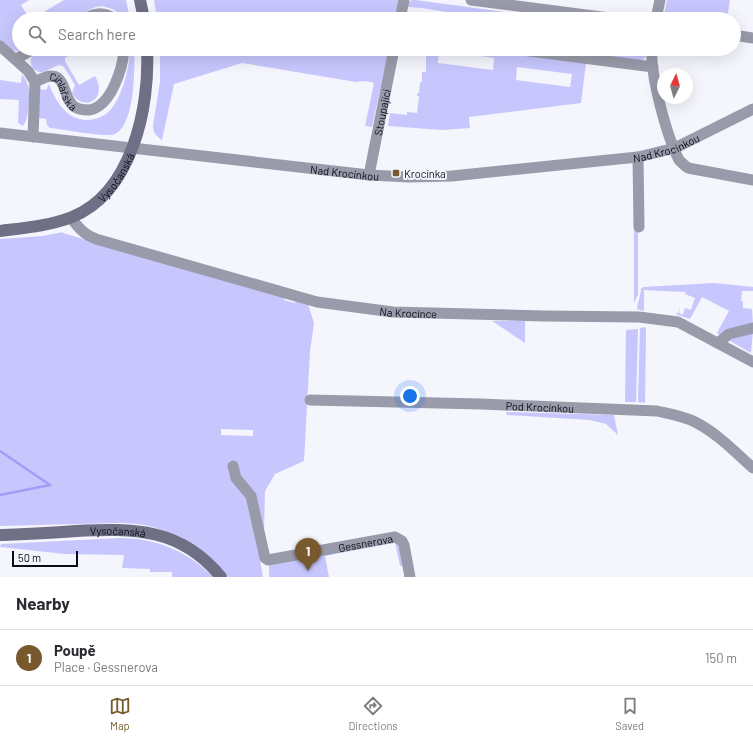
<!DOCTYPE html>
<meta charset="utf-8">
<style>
:root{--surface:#fff;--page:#f2f2f3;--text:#2b2b33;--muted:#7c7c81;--line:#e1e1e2;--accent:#77592d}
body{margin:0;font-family:Barlow,sans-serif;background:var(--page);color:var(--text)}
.compass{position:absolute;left:657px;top:68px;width:36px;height:36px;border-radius:50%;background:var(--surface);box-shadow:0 4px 16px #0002;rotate:6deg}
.scale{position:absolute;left:12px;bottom:10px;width:66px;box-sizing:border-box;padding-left:4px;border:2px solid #0b0b16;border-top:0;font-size:11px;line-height:14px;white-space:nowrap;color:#0b0b16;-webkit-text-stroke:3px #f5f5fd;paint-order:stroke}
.you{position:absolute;left:410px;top:396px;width:14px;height:14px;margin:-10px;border:3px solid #fff;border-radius:50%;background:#1a73e8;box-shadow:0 0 0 6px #1a73e833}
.badge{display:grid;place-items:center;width:26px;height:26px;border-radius:50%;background:var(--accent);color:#fff;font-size:13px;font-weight:700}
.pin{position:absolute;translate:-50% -33px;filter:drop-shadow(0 1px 2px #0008)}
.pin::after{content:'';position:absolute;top:21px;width:14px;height:12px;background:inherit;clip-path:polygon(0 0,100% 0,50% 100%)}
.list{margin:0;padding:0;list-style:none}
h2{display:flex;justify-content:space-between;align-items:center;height:52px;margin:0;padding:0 16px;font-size:17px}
h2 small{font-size:13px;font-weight:400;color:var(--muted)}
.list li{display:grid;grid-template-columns:26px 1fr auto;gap:12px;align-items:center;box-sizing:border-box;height:56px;padding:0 16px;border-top:1px solid var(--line)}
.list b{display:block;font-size:15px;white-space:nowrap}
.list p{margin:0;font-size:13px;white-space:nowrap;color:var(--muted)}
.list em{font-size:13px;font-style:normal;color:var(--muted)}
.icon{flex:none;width:22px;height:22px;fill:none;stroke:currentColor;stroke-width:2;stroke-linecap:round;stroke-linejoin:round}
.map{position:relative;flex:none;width:753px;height:577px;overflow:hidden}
.search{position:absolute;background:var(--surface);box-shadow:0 4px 16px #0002;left:12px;right:12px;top:12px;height:44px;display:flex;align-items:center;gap:10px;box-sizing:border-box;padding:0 14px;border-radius:22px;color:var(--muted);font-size:15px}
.sheet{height:108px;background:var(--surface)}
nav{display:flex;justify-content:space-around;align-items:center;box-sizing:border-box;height:56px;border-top:1px solid var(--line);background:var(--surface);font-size:11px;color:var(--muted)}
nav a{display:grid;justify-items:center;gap:2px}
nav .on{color:var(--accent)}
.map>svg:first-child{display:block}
</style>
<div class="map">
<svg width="753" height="577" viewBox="0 0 753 577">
<rect width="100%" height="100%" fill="#f5f5fd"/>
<g fill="#c7c7fe" fill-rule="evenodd">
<path d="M0,0H29L21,5L30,19H19V49H25C14,54 9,48 0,42Z"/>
<path d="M64,0H126L130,19H123C120,13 115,10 109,8C92,1 86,17 72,19C59,21 45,19 32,19Z"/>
<path d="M154,0H399L395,19H157Z"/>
<path d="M412,0H416L557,19H503L462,14L461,19H447V12L422,8L408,7L409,2Z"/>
<path d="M667,0H730L727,19H676L665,18L664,15Z"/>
<path d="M43,49H68L71,55L65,58V61L79,85L95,76C109,101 82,112 72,93L75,85L64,67L60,65C54,66 48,71 42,72C34,73 28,63 32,57C35,53 39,51 43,49Z"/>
<path d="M130,49H134C135,68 135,125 115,134C105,138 63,129 50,128L47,125L46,119L38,118L39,89L46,90L49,84C55,100 66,119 86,120C93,120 100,118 106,114C121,103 130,67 130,49Z"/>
<path d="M160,49H389L372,127L365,126L374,83L366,81L356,82L242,63L174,84L162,140C156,136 153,133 153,125L160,82Z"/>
<path d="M401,49H480L586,63L581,103L469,117L470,128L442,130L388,126L390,113L407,115V112L417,113L419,96H417V93H419L420,82H422V72H426V55L417,54L416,52ZM439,50L494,58L493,70L438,63ZM517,67L572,74L570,87L516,80Z"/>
<path d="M550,49H646V56L644,59L638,61Z"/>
<path d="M22,74C25,79 28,83 29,89C30,98 29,119 23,126L18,123L19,100L0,99V80L21,83Z"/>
<path d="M634,223L638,228V294L634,303Z"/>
<path d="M63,232V233L225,280L285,297L284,300L295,303L296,300L308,304L314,323L310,351L304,461L275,474L265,491L264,535L260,560L263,577H228C219,567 208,560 197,552C169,531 154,523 118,523L0,526V239L43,236ZM221,429L253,430V436L221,435Z"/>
<path d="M714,283L753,287V291H742L741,301H743V308L752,309L753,325L736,328L719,335L717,333L729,311L702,297L690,319L675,314L678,313L680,307L679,313L683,315L685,308L691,310L695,298L685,294L686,290L685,292L644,290V311L637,309C638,301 641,295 641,288L644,287Z"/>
<path d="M492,321H525V343Z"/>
<path d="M646,327V337L645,403L638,402L640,328Z"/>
<path d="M638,329L636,402H625L626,330Z"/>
<path d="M753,331L751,353L730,341V339Z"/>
<path d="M506,412L614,415L618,435L606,424L590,420L507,415Z"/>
<path d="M119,538C156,538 188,551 213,577H172V572H150V569L122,568L124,555L65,554L0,547L1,544Z"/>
<path d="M397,541L404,565L400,566L395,542L325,556L329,577H269V563Z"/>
</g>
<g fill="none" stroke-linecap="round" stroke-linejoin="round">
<g stroke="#a29ef8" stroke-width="2.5">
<path d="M0,451L50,485"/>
<path d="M0,495L50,485"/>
</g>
<g stroke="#9a9baa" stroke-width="11">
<path d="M471,0L617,19"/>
<path d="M85,19C96,12 104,12 115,19"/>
<path d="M400,19L404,0"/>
<path d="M656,19L660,0"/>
<path d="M734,35L753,38"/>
<path d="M0,46L28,71L35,82L33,137"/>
<path d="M514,49L653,67"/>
<path d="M652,49C650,75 667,137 679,160C682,163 685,166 688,168L753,180"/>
<path d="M16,59L34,49"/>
<path id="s1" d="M35,82C41,79 51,73 58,78C67,85 64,100 75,107C79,110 84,110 89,110C111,107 123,68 124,49"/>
<path id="s2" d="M0,133L369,175L409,177L452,176L638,157L675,148L753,109"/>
<path d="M638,157L639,227"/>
<path id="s3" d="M369,175L394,49"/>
<path id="s4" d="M71,218C79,228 83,234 96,239L317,302L393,312L544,316L639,317L678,322L753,362"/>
<path d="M718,343L729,334L753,328"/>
<path id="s5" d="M310,400L481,404L657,411C670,414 683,416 695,422C717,433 735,452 753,468"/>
<path id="s6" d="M233,466L236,478L251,496L265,558L268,560L395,537L402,541L404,545L410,577"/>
</g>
<g stroke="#6f6f85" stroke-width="12">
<path d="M140,0L144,19"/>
<path id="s7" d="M0,231C24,228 49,226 72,217C132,193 150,107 147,49"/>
<path id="s8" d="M0,535C25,534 51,533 76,531C134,528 181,528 221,577"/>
</g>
</g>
<rect fill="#77592d" stroke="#f5f5fd" stroke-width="1.5" x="392" y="169" width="8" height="8" rx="2"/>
<g text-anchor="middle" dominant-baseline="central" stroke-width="4" stroke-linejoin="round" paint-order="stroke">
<g font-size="11" fill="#0b0b16" stroke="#f5f5fd">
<text stroke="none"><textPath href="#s1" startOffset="38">Cihlářská</textPath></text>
<text stroke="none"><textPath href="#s3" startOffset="64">Stoupající</textPath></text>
<text stroke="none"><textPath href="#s2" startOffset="671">Nad Krocínkou</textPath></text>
<text stroke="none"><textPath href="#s2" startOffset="347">Nad Krocínkou</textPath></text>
<text stroke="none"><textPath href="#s7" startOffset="134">Vysočanská</textPath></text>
<text stroke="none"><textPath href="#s4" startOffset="355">Na Krocínce</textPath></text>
<text stroke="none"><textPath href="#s5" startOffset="230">Pod Krocínkou</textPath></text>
<text stroke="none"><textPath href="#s8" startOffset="118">Vysočanská</textPath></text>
<text stroke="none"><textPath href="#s6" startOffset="202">Gessnerova</textPath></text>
</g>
<g font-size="11" fill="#0b0b16" stroke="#f5f5fd" text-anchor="start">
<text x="404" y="173">Krocínka</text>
</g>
</g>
</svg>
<svg class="compass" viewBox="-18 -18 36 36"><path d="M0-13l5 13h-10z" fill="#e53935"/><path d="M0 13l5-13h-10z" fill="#7c7c81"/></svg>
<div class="scale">50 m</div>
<div class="you"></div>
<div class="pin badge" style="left:308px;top:571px">1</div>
<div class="search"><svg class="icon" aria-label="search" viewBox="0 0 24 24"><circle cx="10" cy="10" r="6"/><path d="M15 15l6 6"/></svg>Search here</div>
</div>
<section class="sheet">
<h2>Nearby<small></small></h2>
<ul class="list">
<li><span class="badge">1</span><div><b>Poupě</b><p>Place · Gessnerova</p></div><em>150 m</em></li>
</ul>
</section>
<nav>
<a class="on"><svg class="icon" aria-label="map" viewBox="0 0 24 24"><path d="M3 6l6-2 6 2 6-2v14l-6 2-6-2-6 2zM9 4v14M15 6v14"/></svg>Map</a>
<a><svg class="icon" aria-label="directions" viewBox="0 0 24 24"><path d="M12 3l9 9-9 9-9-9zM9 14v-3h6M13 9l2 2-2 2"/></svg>Directions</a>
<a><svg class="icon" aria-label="saved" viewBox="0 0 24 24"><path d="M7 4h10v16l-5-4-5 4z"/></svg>Saved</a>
</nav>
